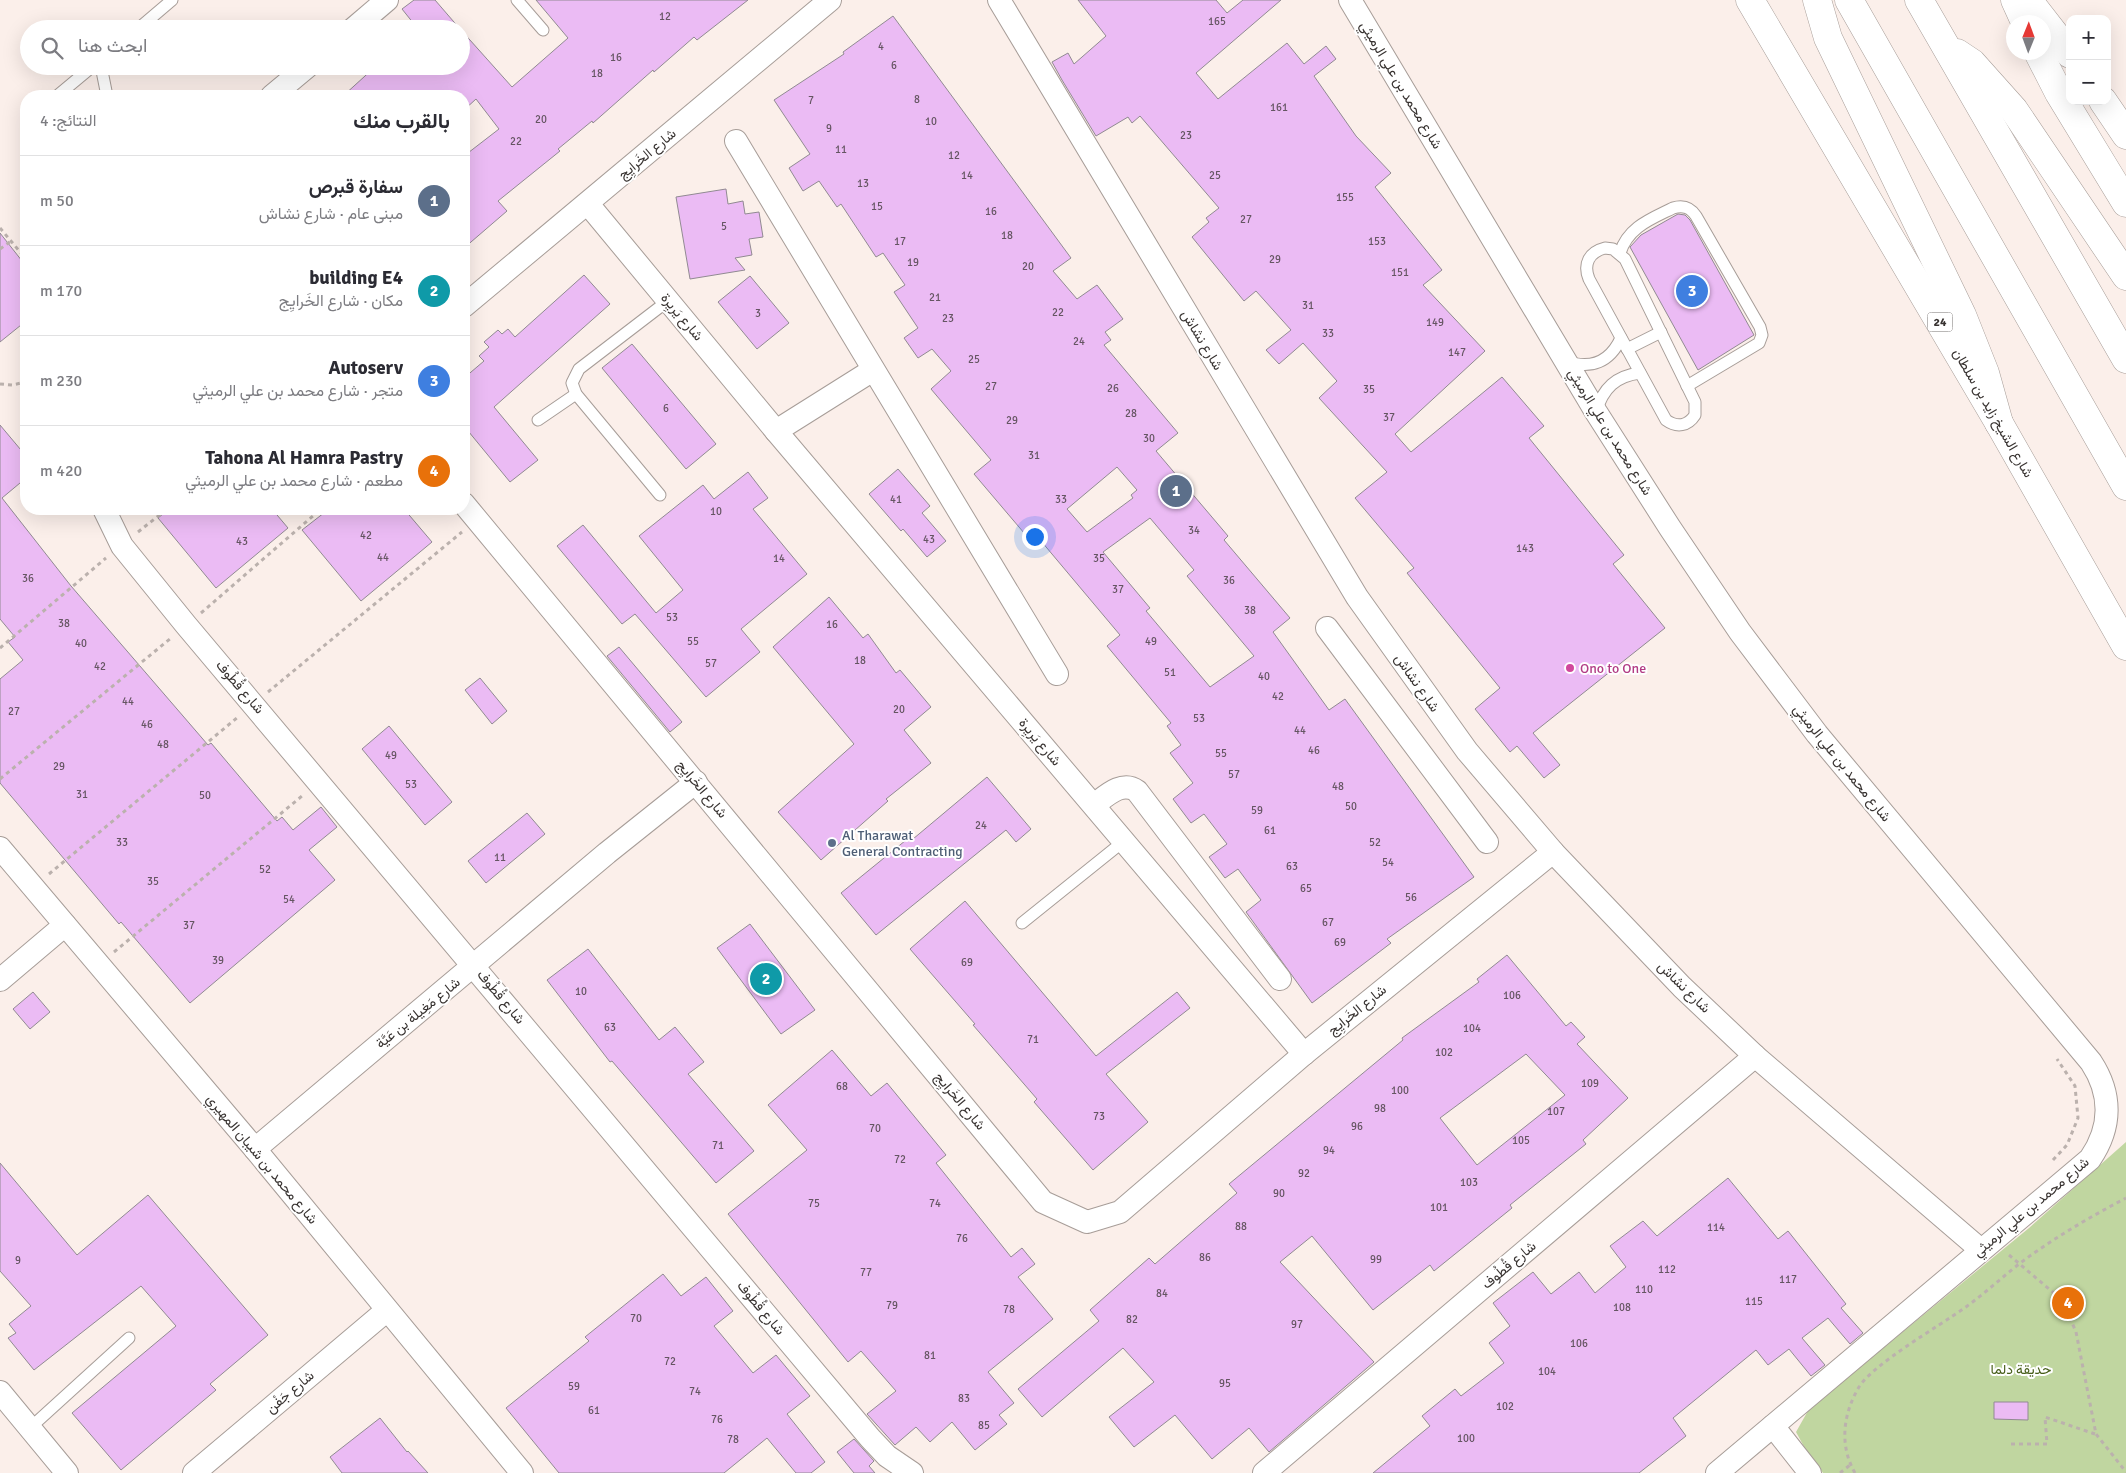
<!DOCTYPE html>
<html lang="ar">
<meta charset="utf-8">
<style>
:root{--surface:#fff;--page:#f2f2f3;--text:#2b2b33;--muted:#7c7c81;--line:#e1e1e2;--accent:#1a73e8}
body{margin:0;font-family:Signika,Vazirmatn,sans-serif;background:var(--page);color:var(--text);direction:rtl}
.controls{position:absolute;right:15px;top:15px;display:grid;overflow:hidden;border-radius:10px;box-shadow:0 5px 20px #0002}
.controls button{width:45px;height:45px;display:grid;place-items:center;padding:0;border:0;border-bottom:1px solid var(--line);background:var(--surface);color:var(--text);font:25px sans-serif}
.compass{position:absolute;left:2006px;top:15px;width:45px;height:45px;border-radius:50%;background:var(--surface);box-shadow:0 5px 20px #0002;rotate:1deg}
.you{position:absolute;left:1034px;top:536px;width:18px;height:18px;margin:-12px;border:4px solid #fff;border-radius:50%;background:#1a73e8;box-shadow:0 0 0 8px #1a73e833}
.badge{display:grid;place-items:center;width:32px;height:32px;border-radius:50%;background:var(--accent);color:#fff;font-size:16px;font-weight:700}
.pin{position:absolute;translate:-50% -50%;border:2px solid #fff;box-shadow:0 1px 5px #0006}
.list{margin:0;padding:0;list-style:none}
h2{display:flex;justify-content:space-between;align-items:center;height:65px;margin:0;padding:0 20px;font-size:21px}
h2 small{font-size:16px;font-weight:400;color:var(--muted)}
.list li{display:grid;grid-template-columns:32px 1fr auto;gap:15px;align-items:center;box-sizing:border-box;height:90px;padding:0 20px;border-top:1px solid var(--line)}
.list b{display:block;font-size:19px;white-space:nowrap}
.list p{margin:0;font-size:16px;white-space:nowrap;color:var(--muted)}
.list em{font-size:16px;font-style:normal;color:var(--muted)}
.icon{flex:none;width:28px;height:28px;fill:none;stroke:currentColor;stroke-width:2;stroke-linecap:round;stroke-linejoin:round}
.map{position:relative;flex:none;width:2126px;height:1473px;overflow:hidden;direction:ltr}
.search{position:absolute;background:var(--surface);box-shadow:0 5px 20px #0002;left:20px;top:20px;width:450px;height:55px;display:flex;align-items:center;gap:12px;box-sizing:border-box;padding:0 18px;border-radius:28px;color:var(--muted);font-size:19px}
.panel{position:absolute;background:var(--surface);box-shadow:0 5px 20px #0002;left:20px;top:90px;width:450px;height:425px;border-radius:20px;direction:rtl}
.map>svg:first-child{display:block}
</style>
<div class="map">
<svg width="2126" height="1473" viewBox="0 0 2126 1473">
<rect width="100%" height="100%" fill="#fbefea"/>
<path fill="#c0d6a0" d="M2126,1142V1473H1823L1807,1452L1796,1432L1809,1409L2029,1228Z"/>
<g fill="#ebbbf4" stroke="#918a92" fill-rule="evenodd">
<path d="M414,0H435L460,29H418L402,9Z"/>
<path d="M536,0H748L697,40L694,37L654,72L653,70L593,123L592,121L558,149L560,151L498,201L507,211L464,248V156L499,129L476,99L464,110V96H343L376,66H461V30L512,87L568,38Z"/>
<path d="M1078,0H1216L1227,13L1243,0H1281L1196,73L1218,99L1287,43L1304,64L1326,46L1336,59L1314,76L1356,136L1391,173L1375,187L1442,270L1423,285L1485,351L1395,434L1411,452L1502,377L1544,426L1529,438L1624,555L1613,564L1665,628L1533,733L1560,765L1544,778L1517,746L1510,752L1475,709L1500,688L1407,573L1414,568L1355,498L1387,472L1319,398L1337,381L1303,343L1279,364L1266,350L1291,330L1256,291L1244,301L1192,237L1209,222L1206,218L1219,208L1140,116L1132,123L1128,117L1096,136L1062,80L1052,62L1068,53L1074,64L1106,36Z"/>
<path d="M893,16L1071,258L1053,271L1077,299L1097,285L1123,319L1105,332L1111,340L1104,345L1178,433L1156,451L1228,536L1224,540L1290,618L1273,632L1329,710L1345,699L1474,877L1387,939L1391,943L1312,1003L1246,912L1261,900L1238,869L1225,878L1209,857L1227,844L1204,814L1191,823L1173,799L1193,783L1170,753L1181,745L1167,726L1171,723L1107,646L1120,635L1036,535L1030,540L974,474L991,460L931,389L951,371L932,349L918,358L904,338L918,328L894,292L905,285L883,253L876,257L841,204L837,207L819,181L803,191L789,168L810,154L774,100L844,54L843,52ZM1117,467L1137,490L1131,495L1133,498L1087,532L1067,509ZM1150,518L1194,570L1187,576L1254,656L1210,687L1146,611L1150,608L1103,552Z"/>
<path d="M726,189L728,204L743,201L745,214L759,212L763,237L749,239L752,255L735,258L745,270L690,279L676,197Z"/>
<path d="M1678,214L1685,215L1690,220L1754,335L1698,370L1630,247L1641,235Z"/>
<path d="M0,233L26,266V321L0,342Z"/>
<path d="M584,275L610,304L494,407L538,460L510,482L464,426V378L484,361L479,356L489,347L484,342L498,330L502,334L508,329L515,337Z"/>
<path d="M750,276L789,323L757,349L718,302Z"/>
<path d="M632,344L716,444L686,469L602,368Z"/>
<path d="M0,425L26,456V478L2,498L71,586L208,745L211,743L277,821L282,817L293,830L321,807L337,827L309,850L335,880L190,1003L121,922L119,924L0,783V679L23,660L8,642L15,637L0,619Z"/>
<path d="M898,469L930,506L922,513L946,541L927,557L903,529L901,531L869,494Z"/>
<path d="M748,472L768,498L753,509L807,574L741,629L760,652L706,697L635,614L622,624L557,546L583,525L656,613L683,590L639,536L703,485L714,499Z"/>
<path d="M169,509H272L288,528L216,588L158,518Z"/>
<path d="M329,509H404L432,542L361,601L302,530Z"/>
<path d="M829,597L863,638L868,634L896,673L900,670L931,707L904,730L931,763L886,799L888,801L821,860L778,812L854,744L773,647Z"/>
<path d="M619,647L682,722L670,732L607,656Z"/>
<path d="M480,678L507,711L492,724L465,690Z"/>
<path d="M389,726L452,802L425,825L362,749Z"/>
<path d="M987,777L1031,829L1016,842L1006,830L876,935L841,893L911,836L913,839Z"/>
<path d="M527,813L545,834L486,883L468,861Z"/>
<path d="M965,901L1096,1056L1177,992L1190,1008L1106,1074L1148,1122L1093,1170L1034,1102L1037,1099L973,1025L975,1024L910,949Z"/>
<path d="M750,924L815,1010L781,1034L717,948Z"/>
<path d="M588,949L659,1040L675,1027L704,1062L688,1074L754,1151L716,1183L612,1061L610,1062L547,980Z"/>
<path d="M1507,955L1566,1026L1571,1022L1585,1037L1577,1044L1628,1098L1583,1140L1586,1144L1510,1205L1512,1208L1434,1271L1430,1265L1373,1310L1312,1236L1280,1262L1374,1362L1269,1452L1249,1428L1212,1459L1175,1415L1134,1447L1109,1417L1154,1382L1123,1348L1042,1417L1018,1389L1099,1321L1090,1310L1149,1258L1155,1264L1237,1193L1229,1184L1403,1040L1402,1038L1479,982L1477,979ZM1526,1054L1565,1095L1477,1165L1440,1118Z"/>
<path d="M33,992L50,1012L30,1029L13,1009Z"/>
<path d="M832,1050L871,1096L887,1083L946,1155L936,1163L1011,1257L1022,1248L1035,1264L1018,1277L1053,1319L988,1372L1014,1403L999,1415L1007,1424L975,1450L952,1422L930,1442L916,1427L895,1445L867,1414L896,1391L861,1351L848,1362L728,1214L807,1150L768,1105Z"/>
<path d="M0,1163L77,1255L148,1195L268,1335L210,1384L216,1390L121,1470L72,1413L176,1326L141,1286L34,1370L8,1338L16,1333L9,1324L31,1306L0,1271Z"/>
<path d="M1728,1178L1778,1239L1788,1231L1846,1304L1841,1308L1863,1333L1850,1344L1828,1318L1802,1338L1825,1365L1811,1376L1789,1349L1768,1365L1756,1350L1673,1418L1686,1436L1639,1473H1373L1430,1426L1422,1416L1455,1389L1461,1396L1504,1363L1489,1343L1510,1326L1493,1303L1533,1272L1551,1294L1579,1272L1595,1293L1626,1267L1610,1246L1643,1221L1657,1236Z"/>
<path d="M663,1274L681,1296L706,1277L733,1311L714,1326L753,1373L776,1355L810,1396L787,1414L825,1462L811,1473H796L767,1438L724,1473H559L506,1408L589,1341L585,1337Z"/>
<path d="M1994,1402H2028V1420L1994,1419Z"/>
<path d="M380,1418L407,1452L408,1451L428,1473H342L330,1457Z"/>
<path d="M854,1439L874,1461L869,1466L875,1473H854L837,1452Z"/>
</g>
<g fill="none" stroke-linecap="round" stroke-linejoin="round">
<defs>
<g id="lane">
<path d="M517,0L543,30"/>
<path d="M138,29L172,0"/>
<path d="M101,66L107,96"/>
<path d="M57,96L93,66"/>
<path d="M1605,248L1613,249L1625,259L1695,402V415C1688,426 1677,428 1666,420L1589,279C1583,264 1589,252 1605,248Z"/>
<path d="M1620,253C1628,227 1651,219 1673,208C1683,205 1690,207 1696,216L1760,327L1762,335L1759,343L1687,386"/>
<path d="M1627,349L1661,332"/>
<path d="M1566,361C1591,370 1610,362 1621,338"/>
<path d="M1596,412C1603,388 1616,376 1640,373"/>
<path d="M538,420L576,394"/>
<path d="M660,495L576,394L572,383L579,369L669,300"/>
<path d="M1022,923L1124,841"/>
<path d="M30,1428L129,1338"/>
</g>
<g id="street">
<path d="M999,0L1357,597L1467,751L1553,852L1682,987L1755,1056L1981,1250"/>
<path d="M1350,0L1596,412L1670,528L1740,632L1817,734L2091,1062C2112,1094 2112,1127 2090,1159L1717,1473"/>
<path d="M353,29L387,0"/>
<path d="M272,96L308,66"/>
<path d="M736,141L1057,674"/>
<path d="M588,204L776,431L1304,1054"/>
<path d="M464,306L830,0"/>
<path d="M776,431L873,370"/>
<path d="M464,504L1043,1202L1087,1222L1120,1212L1304,1054L1553,852"/>
<path d="M104,509L122,546L186,625L870,1438L887,1456L912,1473"/>
<path d="M1327,628L1487,842"/>
<path d="M1094,805C1106,796 1122,780 1137,791L1280,979"/>
<path d="M0,848L255,1149L522,1473"/>
<path d="M0,980L65,925"/>
<path d="M255,1149L607,853L696,782"/>
<path d="M0,1392L67,1473"/>
<path d="M1773,1426L1810,1473"/>
<path d="M194,1473L386,1311"/>
<path d="M1264,1473L1755,1056"/>
</g>
<g id="primary">
<path d="M1750,0L1999,423L2126,646"/>
<path d="M2028,0L2070,54"/>
<path d="M2103,101L2126,135"/>
</g>
<g id="highway">
<path d="M1817,0L1828,38L1962,315L1985,373L1999,423"/>
<path d="M1849,0L2126,486"/>
<path d="M1919,0L2126,359"/>
<path d="M2015,0L2025,22"/>
<path d="M2038,52L2059,93L2126,203"/>
<path d="M1957,53L1972,63L2014,110L2126,276"/>
</g>
</defs>
<use href="#lane" stroke="#a79d98" stroke-width="13"/>
<use href="#street" stroke="#a79d98" stroke-width="24"/>
<use href="#primary" stroke="#a79d98" stroke-width="29"/>
<use href="#highway" stroke="#a79d98" stroke-width="29"/>
<g stroke="#bbb1ad" stroke-width="3" stroke-dasharray="4 4" stroke-linecap="butt">
<path d="M0,228L26,259"/>
<path d="M0,249L11,241"/>
<path d="M0,384L12,385L26,382"/>
<path d="M138,532L167,509"/>
<path d="M201,613L321,509"/>
<path d="M0,648L106,558"/>
<path d="M268,692L462,532"/>
<path d="M0,779L171,638"/>
<path d="M49,874L238,717"/>
<path d="M114,952L302,796"/>
<path d="M2053,1160L2067,1145L2078,1118L2075,1086L2057,1059"/>
<path d="M2009,1255L2055,1294L2067,1311L2076,1332L2096,1434L2126,1472"/>
<path d="M2011,1444H2047L2045,1417L2095,1434"/>
<path d="M1840,1473L1850,1465"/>
<path d="M1855,1473C1839,1445 1843,1414 1859,1387C1872,1365 1939,1326 1963,1309C1983,1295 2000,1279 2019,1264C2052,1239 2090,1217 2126,1198"/>
</g>
<use href="#lane" stroke="#fff" stroke-width="11"/>
<use href="#street" stroke="#fff" stroke-width="22"/>
<use href="#primary" stroke="#fff" stroke-width="28"/>
<use href="#highway" stroke="#fff" stroke-width="28"/>
</g>
<circle fill="#d1479c" stroke="#fff" stroke-width="2" cx="1570" cy="668" r="5"/>
<circle fill="#5c6f8a" stroke="#fff" stroke-width="2" cx="832" cy="843" r="5"/>
<g text-anchor="middle" dominant-baseline="central" stroke-width="4" stroke-linejoin="round" paint-order="stroke">
<g font-size="11" fill="#655562">
<text x="665" y="16">12</text>
<text x="1217" y="21">165</text>
<text x="881" y="46">4</text>
<text x="616" y="57">16</text>
<text x="894" y="65">6</text>
<text x="597" y="73">18</text>
<text x="917" y="99">8</text>
<text x="811" y="100">7</text>
<text x="1279" y="107">161</text>
<text x="541" y="119">20</text>
<text x="931" y="121">10</text>
<text x="829" y="128">9</text>
<text x="1186" y="135">23</text>
<text x="516" y="141">22</text>
<text x="841" y="149">11</text>
<text x="954" y="155">12</text>
<text x="967" y="175">14</text>
<text x="1215" y="175">25</text>
<text x="863" y="183">13</text>
<text x="1345" y="197">155</text>
<text x="877" y="206">15</text>
<text x="991" y="211">16</text>
<text x="1246" y="219">27</text>
<text x="724" y="226">5</text>
<text x="1007" y="235">18</text>
<text x="900" y="241">17</text>
<text x="1377" y="241">153</text>
<text x="1275" y="259">29</text>
<text x="913" y="262">19</text>
<text x="1028" y="266">20</text>
<text x="1400" y="272">151</text>
<text x="935" y="297">21</text>
<text x="1308" y="305">31</text>
<text x="1058" y="312">22</text>
<text x="758" y="313">3</text>
<text x="948" y="318">23</text>
<text x="1435" y="322">149</text>
<text x="1328" y="333">33</text>
<text x="1079" y="341">24</text>
<text x="1457" y="352">147</text>
<text x="974" y="359">25</text>
<text x="991" y="386">27</text>
<text x="1113" y="388">26</text>
<text x="1369" y="389">35</text>
<text x="666" y="408">6</text>
<text x="1131" y="413">28</text>
<text x="1389" y="417">37</text>
<text x="1012" y="420">29</text>
<text x="1149" y="438">30</text>
<text x="1034" y="455">31</text>
<text x="896" y="499">41</text>
<text x="1061" y="499">33</text>
<text x="716" y="511">10</text>
<text x="1194" y="530">34</text>
<text x="366" y="535">42</text>
<text x="929" y="539">43</text>
<text x="242" y="541">43</text>
<text x="1525" y="548">143</text>
<text x="383" y="557">44</text>
<text x="779" y="558">14</text>
<text x="1099" y="558">35</text>
<text x="28" y="578">36</text>
<text x="1229" y="580">36</text>
<text x="1118" y="589">37</text>
<text x="1250" y="610">38</text>
<text x="672" y="617">53</text>
<text x="64" y="623">38</text>
<text x="832" y="624">16</text>
<text x="693" y="641">55</text>
<text x="1151" y="641">49</text>
<text x="81" y="643">40</text>
<text x="860" y="660">18</text>
<text x="711" y="663">57</text>
<text x="100" y="666">42</text>
<text x="1170" y="672">51</text>
<text x="1264" y="676">40</text>
<text x="1278" y="696">42</text>
<text x="128" y="701">44</text>
<text x="899" y="709">20</text>
<text x="14" y="711">27</text>
<text x="1199" y="718">53</text>
<text x="147" y="724">46</text>
<text x="1300" y="730">44</text>
<text x="163" y="744">48</text>
<text x="1314" y="750">46</text>
<text x="1221" y="753">55</text>
<text x="391" y="755">49</text>
<text x="59" y="766">29</text>
<text x="1234" y="774">57</text>
<text x="411" y="784">53</text>
<text x="1338" y="786">48</text>
<text x="82" y="794">31</text>
<text x="205" y="795">50</text>
<text x="1351" y="806">50</text>
<text x="1257" y="810">59</text>
<text x="981" y="825">24</text>
<text x="1270" y="830">61</text>
<text x="122" y="842">33</text>
<text x="1375" y="842">52</text>
<text x="500" y="857">11</text>
<text x="1388" y="862">54</text>
<text x="1292" y="866">63</text>
<text x="265" y="869">52</text>
<text x="153" y="881">35</text>
<text x="1306" y="888">65</text>
<text x="1411" y="897">56</text>
<text x="289" y="899">54</text>
<text x="1328" y="922">67</text>
<text x="189" y="925">37</text>
<text x="1340" y="942">69</text>
<text x="218" y="960">39</text>
<text x="967" y="962">69</text>
<text x="581" y="991">10</text>
<text x="1512" y="995">106</text>
<text x="610" y="1027">63</text>
<text x="1472" y="1028">104</text>
<text x="1033" y="1039">71</text>
<text x="1444" y="1052">102</text>
<text x="1590" y="1083">109</text>
<text x="842" y="1086">68</text>
<text x="1400" y="1090">100</text>
<text x="1380" y="1108">98</text>
<text x="1556" y="1111">107</text>
<text x="1099" y="1116">73</text>
<text x="1357" y="1126">96</text>
<text x="875" y="1128">70</text>
<text x="1521" y="1140">105</text>
<text x="718" y="1145">71</text>
<text x="1329" y="1150">94</text>
<text x="900" y="1159">72</text>
<text x="1304" y="1173">92</text>
<text x="1469" y="1182">103</text>
<text x="1279" y="1193">90</text>
<text x="814" y="1203">75</text>
<text x="935" y="1203">74</text>
<text x="1439" y="1207">101</text>
<text x="1241" y="1226">88</text>
<text x="1716" y="1227">114</text>
<text x="962" y="1238">76</text>
<text x="1205" y="1257">86</text>
<text x="1376" y="1259">99</text>
<text x="18" y="1260">9</text>
<text x="1667" y="1269">112</text>
<text x="866" y="1272">77</text>
<text x="1788" y="1279">117</text>
<text x="1644" y="1289">110</text>
<text x="1162" y="1293">84</text>
<text x="1754" y="1301">115</text>
<text x="892" y="1305">79</text>
<text x="1622" y="1307">108</text>
<text x="1009" y="1309">78</text>
<text x="636" y="1318">70</text>
<text x="1132" y="1319">82</text>
<text x="1297" y="1324">97</text>
<text x="1579" y="1343">106</text>
<text x="930" y="1355">81</text>
<text x="670" y="1361">72</text>
<text x="1547" y="1371">104</text>
<text x="1225" y="1383">95</text>
<text x="574" y="1386">59</text>
<text x="695" y="1391">74</text>
<text x="964" y="1398">83</text>
<text x="1505" y="1406">102</text>
<text x="594" y="1410">61</text>
<text x="717" y="1419">76</text>
<text x="984" y="1425">85</text>
<text x="1466" y="1438">100</text>
<text x="733" y="1439">78</text>
</g>
<rect fill="#fff" stroke="#74706f" stroke-width="1" x="1927.5" y="312.5" width="25" height="19" rx="4"/>
<g font-size="12" font-weight="bold" fill="#383331">
<text x="1940" y="322">24</text>
</g>
<g font-size="14" fill="#383331" stroke="#fff">
<text transform="translate(1401 85) rotate(59)">شارع محمد بن علي الرميثي</text>
<text transform="translate(647 154) rotate(-40)">شارع الخَرايِج</text>
<text transform="translate(682 317) rotate(50)">شارع يَريِرة</text>
<text transform="translate(1202 340) rotate(59)">شارع نشاش</text>
<text transform="translate(1993 413) rotate(60)">شارع الشيخ زايد بن سلطان</text>
<text transform="translate(1610 432) rotate(58)">شارع محمد بن علي الرميثي</text>
<text transform="translate(1417 683) rotate(55)">شارع نشاش</text>
<text transform="translate(240 687) rotate(49)">شارع قُطُوف</text>
<text transform="translate(1040 742) rotate(50)">شارع يَريِرة</text>
<text transform="translate(1842 763) rotate(51)">شارع محمد بن علي الرميثي</text>
<text transform="translate(702 789) rotate(50)">شارع الخَرايِج</text>
<text transform="translate(1684 987) rotate(44)">شارع نشاش</text>
<text transform="translate(501 997) rotate(50)">شارع قُطُوف</text>
<text transform="translate(1357 1010) rotate(-39)">شارع الخَرايِج</text>
<text transform="translate(418 1013) rotate(-39)">شارع مَغِيلة بن عَيَّة</text>
<text transform="translate(960 1101) rotate(50)">شارع الخَرايِج</text>
<text transform="translate(262 1159) rotate(50)">شارع محمد بن شيبان المهيري</text>
<text transform="translate(2031 1207) rotate(-40)">شارع محمد بن علي الرميثي</text>
<text transform="translate(1509 1265) rotate(-40)">شارع قُطُوف</text>
<text transform="translate(761 1308) rotate(50)">شارع قُطُوف</text>
<text transform="translate(290 1392) rotate(-40)">شارع جَفْن</text>
</g>
<g font-size="14" fill="#b23c85" stroke="#fff" text-anchor="start">
<text x="1580" y="668">Ono to One</text>
</g>
<g font-size="14" fill="#4e5e75" stroke="#fff" text-anchor="start">
<text x="842" y="835">Al Tharawat<tspan x="842" dy="16">General Contracting</tspan></text>
</g>
<g font-size="14" fill="#475e19" stroke="#fff">
<text x="2021" y="1369">حديقة دلما</text>
</g>
</g>
</svg>
<div class="controls">
<button>+</button>
<button>−</button>
</div>
<svg class="compass" viewBox="-18 -18 36 36"><path d="M0-13l5 13h-10z" fill="#e53935"/><path d="M0 13l5-13h-10z" fill="#7c7c81"/></svg>
<div class="you"></div>
<div class="pin badge" style="left:1176px;top:491px;background:#5c6f8a">1</div>
<div class="pin badge" style="left:766px;top:979px;background:#0f9aa8">2</div>
<div class="pin badge" style="left:1692px;top:291px;background:#3f7fe0">3</div>
<div class="pin badge" style="left:2068px;top:1303px;background:#e8710a">4</div>
<div class="search"><svg class="icon" aria-label="search" viewBox="0 0 24 24"><circle cx="10" cy="10" r="6"/><path d="M15 15l6 6"/></svg>ابحث هنا</div>
<section class="panel">
<h2>بالقرب منك<small>النتائج: 4</small></h2>
<ul class="list">
<li><span class="badge" style="background:#5c6f8a">1</span><div><b>سفارة قبرص</b><p>مبنى عام · شارع نشاش</p></div><em>50 m</em></li>
<li><span class="badge" style="background:#0f9aa8">2</span><div><b>building E4</b><p>مكان · شارع الخَرايِج</p></div><em>170 m</em></li>
<li><span class="badge" style="background:#3f7fe0">3</span><div><b>Autoserv</b><p>متجر · شارع محمد بن علي الرميثي</p></div><em>230 m</em></li>
<li><span class="badge" style="background:#e8710a">4</span><div><b>Tahona Al Hamra Pastry</b><p>مطعم · شارع محمد بن علي الرميثي</p></div><em>420 m</em></li>
</ul>
</section>
</div>
